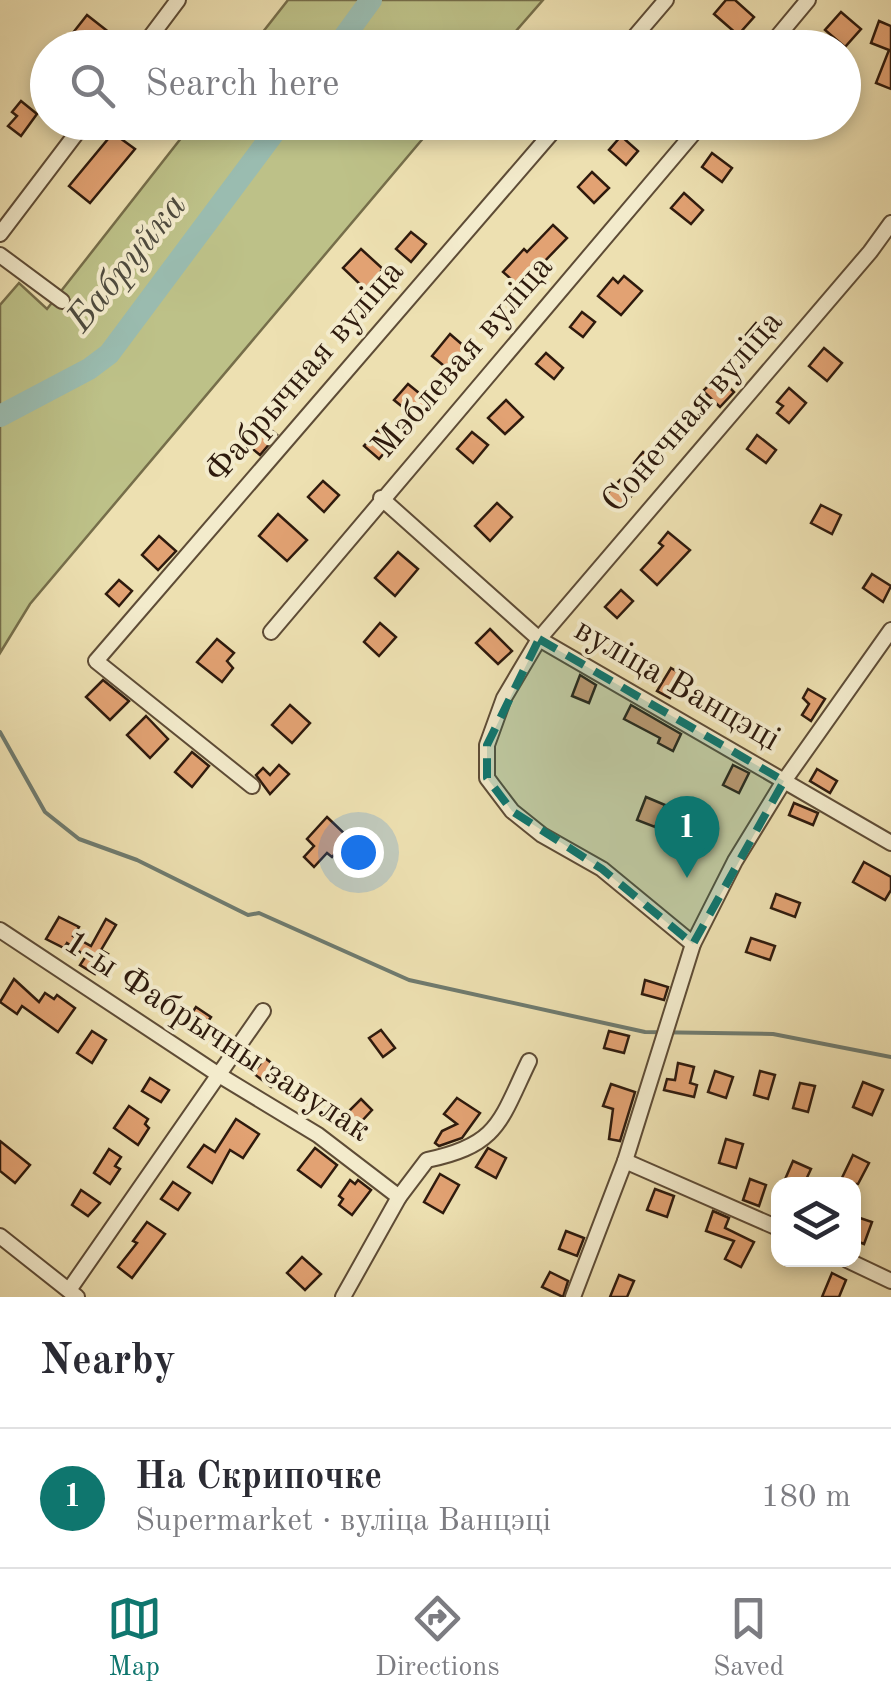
<!DOCTYPE html>
<meta charset="utf-8">
<style>
:root{--surface:#fff;--page:#f7f7f7;--text:#2b2b33;--muted:#7c7c81;--line:#e1e1e2;--accent:#0f766e}
body{margin:0;font-family:"Old Standard TT",serif;background:var(--page);color:var(--text)}
.controls{position:absolute;right:30px;bottom:30px;display:grid;overflow:hidden;border-radius:20px;box-shadow:0 5px 15px #0003}
.controls button{width:90px;height:90px;display:grid;place-items:center;padding:0;border:0;border-bottom:2px solid var(--line);background:var(--surface);color:var(--text);font:50px sans-serif}
.you{position:absolute;left:358px;top:852px;width:35px;height:35px;margin:-25px;border:8px solid #fff;border-radius:50%;background:#1a73e8;box-shadow:0 0 0 15px #1a73e833}
.badge{display:grid;place-items:center;width:65px;height:65px;border-radius:50%;background:var(--accent);color:#fff;font-size:32px;font-weight:700}
.pin{position:absolute;translate:-50% -82px;filter:drop-shadow(0 2px 5px #0008)}
.pin::after{content:'';position:absolute;top:52px;width:35px;height:30px;background:inherit;clip-path:polygon(0 0,100% 0,50% 100%)}
.list{margin:0;padding:0;list-style:none}
h2{display:flex;justify-content:space-between;align-items:center;height:130px;margin:0;padding:0 40px;font-size:42px}
h2 small{font-size:32px;font-weight:400;color:var(--muted)}
.list li{display:grid;grid-template-columns:65px 1fr auto;gap:30px;align-items:center;box-sizing:border-box;height:140px;padding:0 40px;border-top:2px solid var(--line)}
.list b{display:block;font-size:38px;white-space:nowrap}
.list p{margin:0;font-size:32px;white-space:nowrap;color:var(--muted)}
.list em{font-size:32px;font-style:normal;color:var(--muted)}
.icon{flex:none;width:55px;height:55px;fill:none;stroke:currentColor;stroke-width:2;stroke-linecap:round;stroke-linejoin:round}
.map{position:relative;flex:none;width:891px;height:1297px;overflow:hidden}
.search{position:absolute;background:var(--surface);box-shadow:0 5px 15px #0003;left:30px;right:30px;top:30px;height:110px;display:flex;align-items:center;gap:25px;box-sizing:border-box;padding:0 35px;border-radius:55px;color:var(--muted);font-size:38px}
.sheet{height:270px;background:var(--surface)}
nav{display:flex;justify-content:space-around;align-items:center;box-sizing:border-box;height:140px;border-top:2px solid var(--line);background:var(--surface);font-size:28px;color:var(--muted)}
nav a{display:grid;justify-items:center;gap:5px}
nav .on{color:var(--accent)}
.map>svg:first-child{display:block}
</style>
<div class="map">
<svg width="891" height="1297" viewBox="0 0 891 1297">
<rect width="100%" height="100%" fill="#ede0b1"/>
<filter id="stains"><feTurbulence type="fractalNoise" baseFrequency=".002" numOctaves="4"/><feColorMatrix values="0 0 0 0 .2 0 0 0 0 .09 0 0 0 0 .02 0 0 0 .5 -.17"/></filter>
<radialGradient id="worn" r=".72"><stop offset=".6" stop-color="#630" stop-opacity="0"/><stop offset="1" stop-color="#630" stop-opacity=".3"/></radialGradient>
<g fill="#bdc188" stroke="#766e4a" stroke-width="2.5">
<path d="M288,0H543L502,47H251Z"/>
<path d="M193,123H436L30,604L0,653V305L19,283L47,309Z"/>
</g>
<g fill="none" stroke-linecap="round" stroke-linejoin="round">
<path stroke="#6f7b6f" stroke-width="4" d="M0,732L45,812L79,839L137,860L248,915L259,913L409,980L645,1032L773,1034L891,1057"/>
<g stroke="#9abcb0" stroke-width="22">
<path d="M336,48L371,0"/>
<path d="M0,416L89,369L109,354L282,122"/>
</g>
</g>
<g fill="#e2a273" stroke="#2e1a0d" stroke-width="2.5">
<path d="M726,0H735L754,17L738,35L714,14Z"/>
<path d="M841,12L861,29L845,47L825,30Z"/>
<path d="M87,15L115,37L107,48H89L72,34Z"/>
<path d="M879,21L891,26V89L876,83L889,50L871,43Z"/>
<path d="M21,101L37,114L21,136L8,126L17,116L12,112Z"/>
<path d="M113,133L135,149L90,203L69,186Z"/>
<path d="M621,136L638,151L626,165L609,150Z"/>
<path d="M712,153L732,168L722,182L702,167Z"/>
<path d="M592,172L609,188L594,203L578,187Z"/>
<path d="M684,193L703,210L691,224L671,208Z"/>
<path d="M553,225L567,238L542,264L549,271L529,295L503,272L524,249L527,252Z"/>
<path d="M411,232L426,244L411,262L396,249Z"/>
<path d="M361,249L383,269L365,289L343,268Z"/>
<path d="M624,276L642,291L621,315L598,296L613,278L618,283Z"/>
<path d="M582,312L595,322L583,337L570,327Z"/>
<path d="M756,323L769,334L753,354L739,343Z"/>
<path d="M450,334L473,354L455,375L432,356Z"/>
<path d="M824,348L842,363L827,381L809,366Z"/>
<path d="M546,353L563,368L554,379L536,364Z"/>
<path d="M718,376L734,392L720,407L703,391Z"/>
<path d="M408,384L430,402L416,418L394,400Z"/>
<path d="M789,388L806,403L789,423L777,413L783,406L777,402Z"/>
<path d="M506,400L523,417L505,434L488,418Z"/>
<path d="M261,421L277,435L260,455L243,441Z"/>
<path d="M378,430L389,439L386,443L390,446L379,459L364,446Z"/>
<path d="M472,432L488,445L473,463L457,449Z"/>
<path d="M757,435L776,450L766,463L747,449Z"/>
<path d="M643,452L660,466L651,477L634,463Z"/>
<path d="M620,480L634,493L620,508L606,495Z"/>
<path d="M323,481L339,495L324,512L308,497Z"/>
<path d="M497,503L512,517L490,541L475,526Z"/>
<path d="M821,505L841,515L832,534L811,523Z"/>
<path d="M278,514L307,540L287,561L259,536Z"/>
<path d="M668,532L690,550L657,585L641,570L663,546L659,543Z"/>
<path d="M159,536L176,551L158,570L142,555Z"/>
<path d="M398,552L418,569L395,596L375,578Z"/>
<path d="M872,574L891,586L883,602L863,588Z"/>
<path d="M119,580L132,591L119,606L106,594Z"/>
<path d="M621,590L633,601L617,618L605,607Z"/>
<path d="M380,623L396,637L379,656L364,642Z"/>
<path d="M490,629L512,651L498,664L476,643Z"/>
<path d="M217,639L234,653L227,661L233,668L222,682L197,662Z"/>
<path d="M671,668L683,675L670,698L657,691Z"/>
<path d="M580,675L596,685L589,703L572,696Z"/>
<path d="M103,680L129,701L110,720L86,697Z"/>
<path d="M808,689L825,699L811,721L802,715L809,704L803,698Z"/>
<path d="M290,705L310,723L292,743L272,725Z"/>
<path d="M631,705L681,734L673,751L658,743L660,738L624,719Z"/>
<path d="M146,716L168,739L150,758L127,735Z"/>
<path d="M192,752L209,766L192,787L175,772Z"/>
<path d="M279,765L289,774L270,794L256,775L263,768L270,775Z"/>
<path d="M733,765L749,773L739,793L723,785Z"/>
<path d="M817,769L837,781L830,793L810,781Z"/>
<path d="M646,797L665,805L655,827L637,820Z"/>
<path d="M794,803L818,813L813,825L789,815Z"/>
<path d="M684,808L705,818L693,844L672,835Z"/>
<path d="M327,817L349,838L332,857L327,853L314,867L304,857L314,846L307,839Z"/>
<path d="M864,862L891,877V890L885,900L853,882Z"/>
<path d="M776,894L800,903L795,917L771,908Z"/>
<path d="M59,917L79,927L73,936L91,946L106,919L116,925L101,950L108,954L95,974L80,965L86,956L67,943L64,948L46,939Z"/>
<path d="M751,938L775,946L770,960L746,952Z"/>
<path d="M14,979L39,1002L45,993L54,999L57,995L75,1008L58,1032L22,1006L17,1014L0,1002Z"/>
<path d="M645,980L668,987L664,1000L642,994Z"/>
<path d="M196,1007L211,1017L198,1036L183,1026Z"/>
<path d="M381,1030L395,1048L383,1057L369,1038Z"/>
<path d="M92,1031L106,1040L92,1063L77,1053Z"/>
<path d="M609,1031L629,1036L624,1053L604,1048Z"/>
<path d="M265,1058L283,1072L271,1087L253,1073Z"/>
<path d="M678,1063L694,1067L690,1083L697,1085L694,1097L664,1090L667,1079L675,1080Z"/>
<path d="M715,1071L733,1077L726,1098L708,1092Z"/>
<path d="M760,1071L775,1075L768,1099L754,1095Z"/>
<path d="M150,1078L169,1090L161,1102L142,1091Z"/>
<path d="M863,1082L883,1090L872,1115L853,1107Z"/>
<path d="M800,1083L815,1086L808,1112L793,1108Z"/>
<path d="M611,1084L635,1092L620,1141L609,1139L613,1109L603,1106Z"/>
<path d="M457,1098L480,1113L462,1138L439,1146L435,1143L442,1131L457,1124L444,1114Z"/>
<path d="M361,1099L372,1110L361,1122L365,1125L355,1135L340,1120Z"/>
<path d="M129,1106L148,1119L145,1124L149,1128L138,1145L114,1128Z"/>
<path d="M236,1119L259,1134L243,1158L230,1150L212,1183L188,1167L204,1145L215,1152Z"/>
<path d="M726,1139L743,1144L736,1168L719,1163Z"/>
<path d="M0,1141L30,1165L15,1183L0,1171Z"/>
<path d="M315,1148L337,1165L321,1187L298,1170Z"/>
<path d="M488,1148L506,1158L496,1178L476,1167Z"/>
<path d="M109,1149L121,1157L115,1166L120,1169L110,1184L94,1173Z"/>
<path d="M853,1155L869,1163L858,1184H839Z"/>
<path d="M793,1161L811,1169L804,1184H783Z"/>
<path d="M440,1174L459,1185L443,1213L424,1202Z"/>
<path d="M750,1179L766,1185L759,1206L743,1200Z"/>
<path d="M350,1180L355,1184L358,1180L371,1190L352,1215L339,1205L343,1199L339,1196Z"/>
<path d="M173,1182L190,1193L178,1210L161,1199Z"/>
<path d="M655,1189L674,1196L667,1217L647,1210Z"/>
<path d="M81,1190L100,1203L88,1216L72,1205Z"/>
<path d="M713,1211L729,1218L725,1228L754,1242L741,1267L725,1259L734,1241L706,1231Z"/>
<path d="M854,1216L872,1222L864,1244L854,1240Z"/>
<path d="M147,1222L165,1234L132,1278L118,1267L137,1243L133,1241Z"/>
<path d="M566,1231L584,1238L577,1256L559,1249Z"/>
<path d="M302,1257L321,1274L305,1290L287,1273Z"/>
<path d="M550,1272L568,1281L563,1297L542,1287Z"/>
<path d="M832,1273L846,1280L839,1297H822Z"/>
<path d="M619,1275L634,1281L627,1297H610Z"/>
</g>
<g fill="none" stroke-linecap="round" stroke-linejoin="round">
<defs>
<g id="minor">
<path d="M142,48L178,0"/>
<path d="M625,48L666,0"/>
<path d="M768,48L808,0"/>
<path d="M0,234L85,122"/>
<path d="M0,255L62,301"/>
<path d="M381,498L539,639L891,843"/>
<path d="M271,632L703,122"/>
<path d="M252,786L96,661L561,122"/>
<path d="M0,930L219,1075L318,1135L399,1197L427,1160C499,1145 500,1121 529,1061"/>
<path d="M693,944L602,869L542,835L512,811L487,778V745L504,698L539,639L870,252L891,223"/>
<path d="M625,1161L778,1228"/>
<path d="M0,1236L77,1297"/>
<path d="M847,1260L891,1281"/>
<path d="M69,1290L263,1011"/>
<path d="M343,1297L399,1197"/>
<path d="M573,1297L625,1161L693,944L735,861L784,781L891,630"/>
</g>
</defs>
<use href="#minor" stroke="#5e4c36" stroke-width="18"/>
<use href="#minor" stroke="#f3ebcc" stroke-width="14"/>
</g>
<path fill="#0f766e" fill-opacity="0.2" stroke="#0f766e" stroke-width="8" stroke-dasharray="20 12" stroke-linejoin="round" d="M539,639L784,781L693,944L602,869L512,811L487,778V745Z"/>
<g text-anchor="middle" dominant-baseline="central" stroke-width="8" stroke-linejoin="round" paint-order="stroke">
<g font-size="35" fill="#2e1a0d" stroke="#f3ebcc">
<text transform="translate(463 357) rotate(-49)">Мэблевая вуліца</text>
<text transform="translate(305 372) rotate(-49)">Фабрычная вуліца</text>
<text transform="translate(693 412) rotate(-49)">Сонечная вуліца</text>
<text transform="translate(677 685) rotate(30)">вуліца Ванцэці</text>
<text transform="translate(217 1037) rotate(33)">1-ы Фабрычны завулак</text>
</g>
<g font-size="38" font-style="italic" fill="#4e4b3e" stroke="#f3ebcc">
<text transform="translate(128 263) rotate(-51)">Бабруйка</text>
</g>
</g>
<rect width="100%" height="100%" filter="url(#stains)"/>
<rect width="100%" height="100%" fill="url(#worn)"/>
</svg>
<div class="controls">
<button><svg class="icon" aria-label="layers" viewBox="0 0 24 24"><path d="M12 4l9 5-9 5-9-5zM3 14l9 5 9-5"/></svg></button>
</div>
<div class="you"></div>
<div class="pin badge" style="left:687px;top:878px">1</div>
<div class="search"><svg class="icon" aria-label="search" viewBox="0 0 24 24"><circle cx="10" cy="10" r="6"/><path d="M15 15l6 6"/></svg>Search here</div>
</div>
<section class="sheet">
<h2>Nearby<small></small></h2>
<ul class="list">
<li><span class="badge">1</span><div><b>На Скрипочке</b><p>Supermarket · вуліца Ванцэці</p></div><em>180 m</em></li>
</ul>
</section>
<nav>
<a class="on"><svg class="icon" aria-label="map" viewBox="0 0 24 24"><path d="M3 6l6-2 6 2 6-2v14l-6 2-6-2-6 2zM9 4v14M15 6v14"/></svg>Map</a>
<a><svg class="icon" aria-label="directions" viewBox="0 0 24 24"><path d="M12 3l9 9-9 9-9-9zM9 14v-3h6M13 9l2 2-2 2"/></svg>Directions</a>
<a><svg class="icon" aria-label="saved" viewBox="0 0 24 24"><path d="M7 4h10v16l-5-4-5 4z"/></svg>Saved</a>
</nav>
